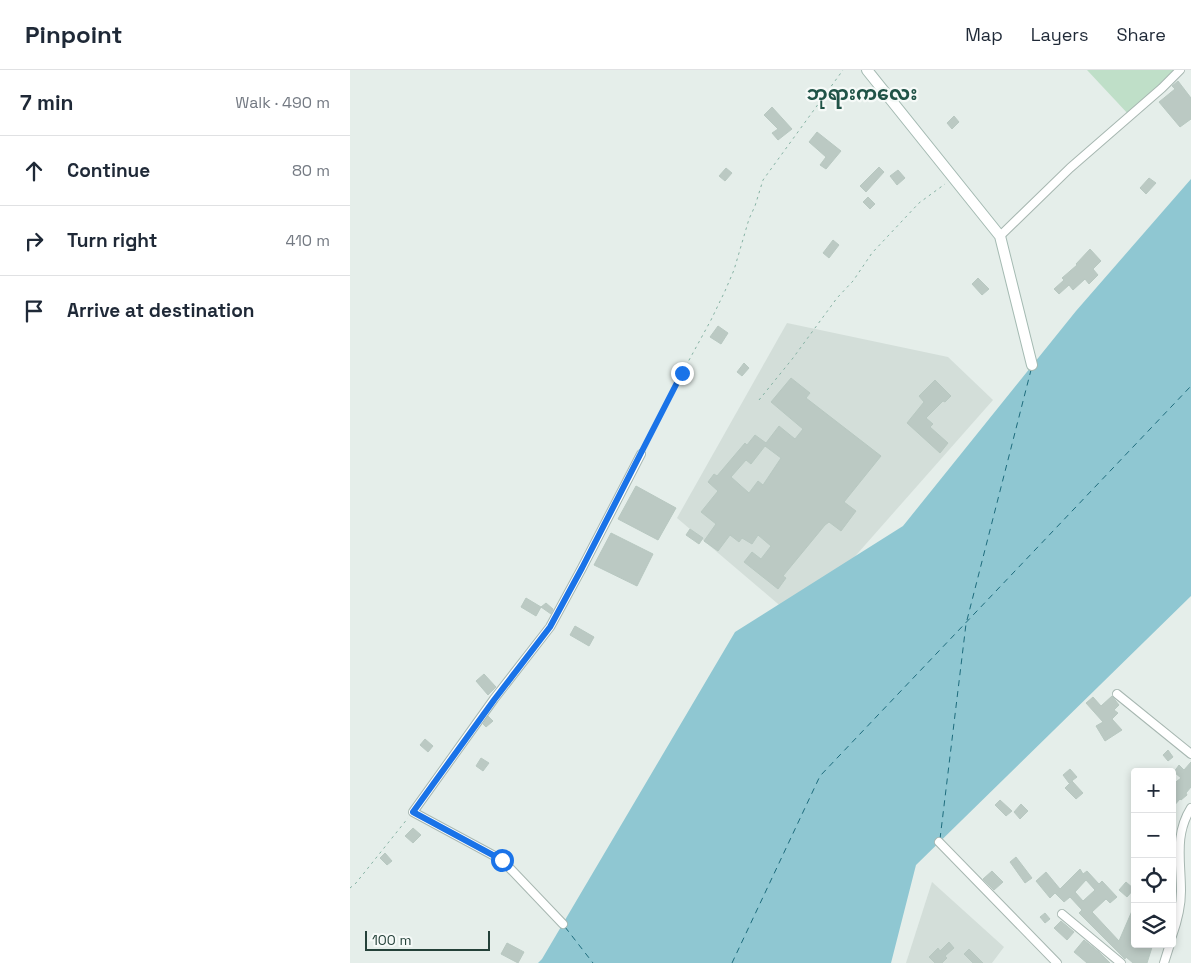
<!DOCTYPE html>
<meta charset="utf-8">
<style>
:root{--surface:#fff;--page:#f2f2f3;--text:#1f2937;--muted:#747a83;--line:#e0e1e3}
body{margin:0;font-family:"Space Grotesk","Noto Sans Myanmar",sans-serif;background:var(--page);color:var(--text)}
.controls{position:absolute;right:15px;bottom:15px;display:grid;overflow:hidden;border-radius:5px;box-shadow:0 2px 8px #0003}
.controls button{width:45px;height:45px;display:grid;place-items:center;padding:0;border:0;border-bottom:1px solid var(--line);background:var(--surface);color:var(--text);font:25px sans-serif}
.scale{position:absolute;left:15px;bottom:12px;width:125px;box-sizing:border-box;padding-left:5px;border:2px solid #244139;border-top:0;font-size:14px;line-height:18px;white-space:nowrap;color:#244139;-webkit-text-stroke:4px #f6faf8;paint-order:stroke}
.stop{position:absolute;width:15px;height:15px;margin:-11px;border:4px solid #1a73e8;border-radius:50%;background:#fff}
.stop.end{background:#1a73e8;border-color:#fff;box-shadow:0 1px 5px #0008}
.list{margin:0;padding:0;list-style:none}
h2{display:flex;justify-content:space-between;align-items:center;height:65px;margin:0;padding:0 20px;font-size:21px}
h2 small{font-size:16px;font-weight:400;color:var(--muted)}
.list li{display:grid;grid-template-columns:32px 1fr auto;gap:15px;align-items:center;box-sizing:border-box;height:70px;padding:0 20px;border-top:1px solid var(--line)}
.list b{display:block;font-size:19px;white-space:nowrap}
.list em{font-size:16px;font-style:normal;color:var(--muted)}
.icon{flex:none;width:28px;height:28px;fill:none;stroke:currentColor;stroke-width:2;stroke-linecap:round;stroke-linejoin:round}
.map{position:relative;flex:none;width:841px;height:893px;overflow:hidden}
header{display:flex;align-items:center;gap:30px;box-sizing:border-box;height:70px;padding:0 25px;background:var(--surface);border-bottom:1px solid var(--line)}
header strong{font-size:24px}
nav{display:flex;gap:28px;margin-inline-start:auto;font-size:18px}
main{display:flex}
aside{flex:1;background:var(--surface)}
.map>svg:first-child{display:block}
</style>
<header>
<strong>Pinpoint</strong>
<nav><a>Map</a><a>Layers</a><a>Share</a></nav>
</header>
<main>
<aside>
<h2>7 min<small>Walk · 490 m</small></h2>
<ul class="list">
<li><svg class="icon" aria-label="ahead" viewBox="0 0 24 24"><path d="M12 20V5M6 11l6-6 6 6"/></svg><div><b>Continue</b></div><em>80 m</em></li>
<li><svg class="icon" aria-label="right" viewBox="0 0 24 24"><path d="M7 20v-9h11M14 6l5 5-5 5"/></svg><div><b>Turn right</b></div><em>410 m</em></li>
<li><svg class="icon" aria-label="arrive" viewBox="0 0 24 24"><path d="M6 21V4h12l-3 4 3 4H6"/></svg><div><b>Arrive at destination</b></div></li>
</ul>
</aside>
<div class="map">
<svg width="841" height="893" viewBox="0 0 841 893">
<rect width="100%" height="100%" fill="#e5eeea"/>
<g fill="#d3ded9">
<path d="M437,253L598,287L643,330L448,551L327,448Z"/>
<path d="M582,812L654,877L642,893H556Z"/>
</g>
<path fill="#bfdfc8" d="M737,0H827L780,46Z"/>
<path fill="#8fc7d2" d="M841,109V526L566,795L541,893H188L192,889L385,562L553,456L726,241Z"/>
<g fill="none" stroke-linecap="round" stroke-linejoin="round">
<g stroke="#1e6c7d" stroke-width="1" stroke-dasharray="6 5" stroke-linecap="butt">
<path d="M617,550L681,300"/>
<path d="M590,769L616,554"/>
<path d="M215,857L243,893"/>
<path d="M382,893L470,706L841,316"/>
</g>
</g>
<g fill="#bbc9c3" stroke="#b8c8c1" fill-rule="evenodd">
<path d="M828,11L841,28V49L830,57L809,32L825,19L822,16Z"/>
<path d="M422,37L442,59L428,70L422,63L428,59L414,45Z"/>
<path d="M604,46L609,52L602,59L597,53Z"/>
<path d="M467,62L491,81L476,99L470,95L476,87L459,72Z"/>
<path d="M529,97L534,102L516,122L510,116Z"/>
<path d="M376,98L382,103L375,111L369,106Z"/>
<path d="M548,100L555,108L547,115L540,106Z"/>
<path d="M799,108L806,113L796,124L790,118Z"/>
<path d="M518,127L525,134L520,139L513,132Z"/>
<path d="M483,170L489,175L479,188L473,183Z"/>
<path d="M740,179L751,191L743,199L748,205L739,214L735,209L723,220L719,215L709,224L704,219L714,210L712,208L727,195L726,194Z"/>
<path d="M628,208L639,219L632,225L622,214Z"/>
<path d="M368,256L378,263L371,274L360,267Z"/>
<path d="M394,293L399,298L392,306L387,302Z"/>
<path d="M441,308L460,323L456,328L531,386L494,432L506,441L491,461L479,452L475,455L433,506L436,508L428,519L394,492L402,482L411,489L421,476L408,465L402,474L392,468L389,472L380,465L368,481L354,471L366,454L351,442L368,421L358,412L364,404L367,406L395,373L397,375L405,365L416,373L429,356L445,369L453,359L421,332ZM415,376L431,388L413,415L408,411L399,423L381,407L396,390L401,394Z"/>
<path d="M585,310L601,326L595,332L593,331L576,348L583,354L580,357L598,373L590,383L557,353L574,332L569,326Z"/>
<path d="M286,416L326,438L308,470L268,449Z"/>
<path d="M340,459L353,468L349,474L336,465Z"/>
<path d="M261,463L303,484L287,516L244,495Z"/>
<path d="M176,528L191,537L186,546L171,537Z"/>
<path d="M196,533L203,539L201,544L191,537Z"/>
<path d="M225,556L244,567L239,576L220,565Z"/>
<path d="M134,604L146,617L138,625L126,611Z"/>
<path d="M762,626L769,635L764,640L768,643L762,649L772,660L755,671L746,656L753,652L736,633L743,627L751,636Z"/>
<path d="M138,646L143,651L136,657L133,654Z"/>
<path d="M75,669L83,676L78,682L70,675Z"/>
<path d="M818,680L823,687L818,691L813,685Z"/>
<path d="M131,688L139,693L133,701L126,696Z"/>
<path d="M841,692V717L836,723L837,725L831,730L830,729L822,738V715L831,708L824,702L829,695L834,700Z"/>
<path d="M720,699L727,707L719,713L713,705Z"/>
<path d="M722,711L733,723L726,729L715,718Z"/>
<path d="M650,730L662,741L656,746L645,735Z"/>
<path d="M671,734L678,741L670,749L664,742Z"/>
<path d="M63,758L71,765L63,773L55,766Z"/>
<path d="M35,783L42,791L37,795L30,788Z"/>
<path d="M666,787L682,808L675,813L660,792Z"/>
<path d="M730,799L733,804L737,801L749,814L752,811L767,827L760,833L756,829L742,842L769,871L785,834V865L781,874H803L797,893H783L776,887L775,889L729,843L732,840L720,827L714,832L705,823L700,828L686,811L696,802L710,819ZM736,810L745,820L733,831L725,822Z"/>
<path d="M642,801L653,812L644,820L633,809Z"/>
<path d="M776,812L784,819L777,827L769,820Z"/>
<path d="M695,843L700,849L695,853L690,847Z"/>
<path d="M711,851L724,862L717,870L704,858Z"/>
<path d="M734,870L749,882L760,893H737L724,882Z"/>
<path d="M599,872L604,878L595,886L597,888L592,893H585L579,887L588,878L590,881Z"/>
<path d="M157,873L174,882L168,893L151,884Z"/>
<path d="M619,879L633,893H623L614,884Z"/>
</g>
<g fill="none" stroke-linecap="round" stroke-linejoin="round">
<defs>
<g id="street">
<path d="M650,166L720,98L812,18L830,0"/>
<path d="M767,624L841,684"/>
<path d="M589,772L707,893"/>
<path d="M712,844L771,893"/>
<path d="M213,854L152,790L63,742L144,629L200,557L232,498L291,384"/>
<path d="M822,866C827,852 831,836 831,821C831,791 824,765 841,738"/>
<path d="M814,893L820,874"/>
</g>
<path id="secondary" d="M517,0L650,166L682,295"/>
</defs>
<use href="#street" stroke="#a7b7b1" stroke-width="10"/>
<use href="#secondary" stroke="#a4bab2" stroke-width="12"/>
<g stroke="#86b2a4" stroke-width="1" stroke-dasharray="2.5 4" stroke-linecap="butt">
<path d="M409,330L443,288L487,228L503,211L522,183L569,133L595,114"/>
<path d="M294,377L332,303L361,250L375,221L384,200L399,149L405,136L413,110L493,0"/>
<path d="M0,818L6,813L58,748"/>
</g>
<use href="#street" stroke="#fff" stroke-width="8"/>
<use href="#secondary" stroke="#fff" stroke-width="10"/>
</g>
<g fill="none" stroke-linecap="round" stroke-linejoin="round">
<path stroke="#1a73e8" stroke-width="6" d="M152,790L63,742L144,630L200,557L232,498L332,303"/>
</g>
<g text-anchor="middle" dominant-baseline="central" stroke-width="4.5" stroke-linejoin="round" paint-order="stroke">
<g font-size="19" font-weight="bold" fill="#205347" stroke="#f6faf8">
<text x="512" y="23">ဘုရားကလေး</text>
</g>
</g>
</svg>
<div class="controls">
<button>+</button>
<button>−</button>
<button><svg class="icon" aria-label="locate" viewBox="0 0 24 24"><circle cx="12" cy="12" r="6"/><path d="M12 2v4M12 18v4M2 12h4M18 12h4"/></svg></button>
<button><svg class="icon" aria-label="layers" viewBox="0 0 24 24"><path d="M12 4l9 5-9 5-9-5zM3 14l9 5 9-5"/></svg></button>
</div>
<div class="scale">100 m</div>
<div class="stop" style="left:152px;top:790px"></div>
<div class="stop end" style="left:332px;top:303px"></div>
</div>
</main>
